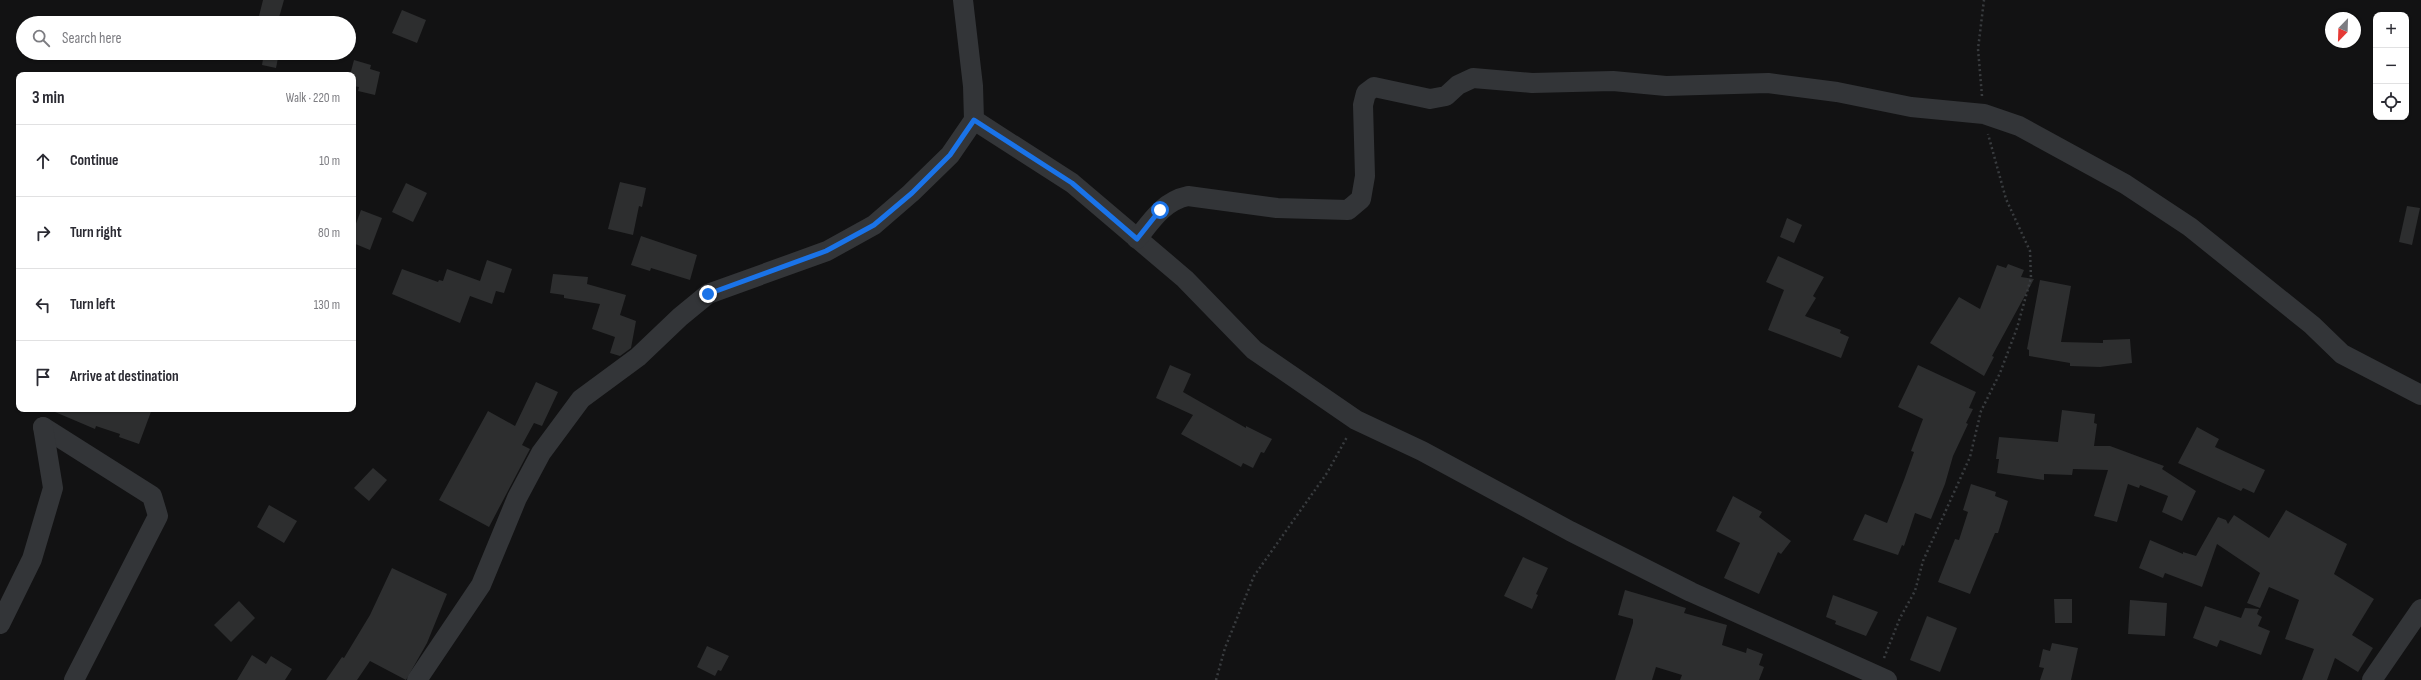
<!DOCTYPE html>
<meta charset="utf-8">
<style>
:root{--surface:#fff;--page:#f2f2f3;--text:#2b2b33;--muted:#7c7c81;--line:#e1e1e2}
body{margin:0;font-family:"Sofia Sans Condensed",sans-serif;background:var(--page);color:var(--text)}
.controls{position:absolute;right:12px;top:12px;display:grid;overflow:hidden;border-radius:8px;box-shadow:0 1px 3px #0004}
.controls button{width:36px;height:36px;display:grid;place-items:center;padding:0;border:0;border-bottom:1px solid var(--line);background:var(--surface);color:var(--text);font:20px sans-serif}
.compass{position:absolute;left:2325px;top:12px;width:36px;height:36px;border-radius:50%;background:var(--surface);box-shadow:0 1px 3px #0004;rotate:203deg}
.stop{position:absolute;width:12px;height:12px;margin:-9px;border:3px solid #1a73e8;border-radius:50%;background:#fff}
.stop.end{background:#1a73e8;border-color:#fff;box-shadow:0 1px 4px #0008}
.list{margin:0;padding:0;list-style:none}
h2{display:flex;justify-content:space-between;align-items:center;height:52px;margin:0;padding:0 16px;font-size:17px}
h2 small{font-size:13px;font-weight:400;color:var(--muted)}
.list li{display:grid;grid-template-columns:26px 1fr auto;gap:12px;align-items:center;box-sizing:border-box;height:72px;padding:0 16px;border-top:1px solid var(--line)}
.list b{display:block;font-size:15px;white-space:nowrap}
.list em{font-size:13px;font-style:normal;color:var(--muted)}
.icon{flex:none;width:22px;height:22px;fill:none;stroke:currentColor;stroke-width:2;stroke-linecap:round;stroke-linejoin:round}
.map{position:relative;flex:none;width:2421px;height:680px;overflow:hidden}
.search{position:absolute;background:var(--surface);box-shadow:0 1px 3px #0004;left:16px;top:16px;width:340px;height:44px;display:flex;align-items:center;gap:10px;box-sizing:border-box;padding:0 14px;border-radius:22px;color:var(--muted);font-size:15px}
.panel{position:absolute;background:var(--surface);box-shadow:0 1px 3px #0004;left:16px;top:72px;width:340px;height:340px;border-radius:8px}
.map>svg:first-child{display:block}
</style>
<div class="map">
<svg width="2421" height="680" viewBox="0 0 2421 680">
<rect width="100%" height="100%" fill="#121213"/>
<g fill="#2d2e2f">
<path d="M263,0H284L278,21L259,16Z"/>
<path d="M402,10L426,20L417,43L392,33Z"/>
<path d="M264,53H279L276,68L262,65Z"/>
<path d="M354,60L371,65L370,69L380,72L375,95L358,91L359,87L353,86V75H350Z"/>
<path d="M620,182L646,188L642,207L639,206L633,235L608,229Z"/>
<path d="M406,183L427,193L413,222L392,212Z"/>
<path d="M2407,206L2420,208L2412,245L2399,242Z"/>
<path d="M361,210L382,218L370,250L353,243V232Z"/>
<path d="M1787,218L1802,225L1794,243L1780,237Z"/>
<path d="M641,236L697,255L690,280L651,268L650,271L631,265Z"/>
<path d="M1778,256L1824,277L1813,296L1816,298L1805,316L1841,330L1840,333L1849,337L1841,358L1768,330L1784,290L1766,282Z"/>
<path d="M487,260L512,269L504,293L496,291L492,304L470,296L460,323L392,294L402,269L438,282L439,280L443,281L447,269L480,281Z"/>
<path d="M2008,264L2024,270L2021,277L2034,279L1992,356L1994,357L1984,376L1930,343L1959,297L1980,309L1997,265L2006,268Z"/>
<path d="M553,274L588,277L587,284L626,295L620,315L636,321L631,348L620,356L610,353L615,337L592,329L600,304L564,298V295L550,293Z"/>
<path d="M2040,280L2071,286L2061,342L2103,343V340L2130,339L2132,363L2100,367L2070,366V363L2029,356V350L2027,349Z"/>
<path d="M1170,365L1191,374L1183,392L1246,428V426L1272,439L1264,453L1261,452L1253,468L1243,463L1241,467L1181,434L1193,415L1156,398Z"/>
<path d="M1918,365L1976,392L1969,408L1973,409L1966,423L1968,424L1953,456L1945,484L1931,519L1915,513L1904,546L1902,545L1898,555L1853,540L1865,514L1887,523L1904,480L1914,452L1911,451L1923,419L1898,407Z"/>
<path d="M536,382L558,392L542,426L534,423L522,445L530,449L489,527L439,500L488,411L515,426Z"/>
<path d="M48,409H152L139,444L119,437L120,434L96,426L95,429Z"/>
<path d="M2062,410L2095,414L2094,423L2097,424L2094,446H2110L2164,466L2162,469L2196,491L2182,521L2162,512L2168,496L2140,485L2139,488L2128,484L2117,522L2094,516L2108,470L2073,469L2072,475L2044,474V480L1997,473L1999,459H1996L1999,437L2058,442Z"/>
<path d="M2197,427L2219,439L2215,447L2265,470L2254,493L2243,488L2241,491L2178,463Z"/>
<path d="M373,468L387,480L369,501L354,488Z"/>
<path d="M1971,484L1996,492L1995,496L2008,501L1998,533H1995L1970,594L1938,582L1955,539L1959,540L1968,512L1963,510Z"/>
<path d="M1733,496L1762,512L1759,517L1791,541L1781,554L1778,552L1759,594L1724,578L1740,543L1716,531Z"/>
<path d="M269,505L297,521L284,543L257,527Z"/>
<path d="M2286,510L2347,544L2334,574L2374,599L2352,635L2373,648L2358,672L2335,658L2327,680H2302L2314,649L2285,639L2299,600L2269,587L2260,608L2247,603L2260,573L2217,544L2202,587L2165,573L2163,578L2139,568L2150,540L2183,554V552L2196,556L2218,517L2226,520L2228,524L2234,515L2269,538Z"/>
<path d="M1523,557L1548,568L1536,594L1538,595L1532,609L1504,596Z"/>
<path d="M392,568L447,594L427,643L406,680L370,661L357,680H326L342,657L344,658L370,615Z"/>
<path d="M1625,590L1686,608L1684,613L1727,625L1722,645L1746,653L1747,648L1763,654L1759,665L1764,667L1759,680H1680L1682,675L1656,667L1652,680H1615L1633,623V619L1618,615Z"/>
<path d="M1833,595L1878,612L1866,636L1835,624L1836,621L1826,617Z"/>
<path d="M2054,599H2072V623H2055Z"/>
<path d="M2130,600L2167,603L2165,636L2128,634Z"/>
<path d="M239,601L255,618L231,642L214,625Z"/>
<path d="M2205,606L2241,618L2245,608L2259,609L2257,614L2262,617L2258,626L2270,631L2261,655L2220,640L2217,647L2193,638Z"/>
<path d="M1927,616L1957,628L1940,672L1910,660Z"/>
<path d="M2052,643L2078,648L2071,680H2040L2044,668L2039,667L2043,649L2050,651Z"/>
<path d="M707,646L729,656L721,671L718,670L715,676L697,667Z"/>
<path d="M252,655L266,664L271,656L292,669L285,680H237Z"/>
</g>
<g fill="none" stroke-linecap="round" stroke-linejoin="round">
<g stroke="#393c3f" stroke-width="2.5" stroke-dasharray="2 3" stroke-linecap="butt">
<path d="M1982,96L1978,49L1984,0"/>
<path d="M1884,658L1900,618L1915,591L1923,561L1970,457L1981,411L2000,373L2017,328L2031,278L2030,251L2006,199L1988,134"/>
<path d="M1216,680L1225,648L1254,576L1327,473L1347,437"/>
</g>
<g stroke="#333538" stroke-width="20">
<path d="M974,120L1072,183L1185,279L1254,350L1356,420L1422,451L1570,531L1691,592L1887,680"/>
<path d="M1137,239C1152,220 1164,201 1188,196L1277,208L1348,210L1361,199L1365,176L1363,105L1366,93L1374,87L1430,99L1446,96L1458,85L1473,78L1532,83L1613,81L1666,86L1768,83L1837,92L1911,107L1984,114L2019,126L2125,184L2190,227L2312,325L2342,354L2421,395"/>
<path d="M43,427L152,496L158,516L74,680"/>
<path d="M0,624L32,559L53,488L43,427"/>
<path d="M417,680L481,585L517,498L541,453L581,399L638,357L680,317L708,294L827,251L874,225L911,193L950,155L974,120L973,86L963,0"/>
<path d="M2372,680L2421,609"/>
</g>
</g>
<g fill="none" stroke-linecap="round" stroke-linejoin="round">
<path stroke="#1a73e8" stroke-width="5" d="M708,294L826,251L874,225L912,193L950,155L974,120L1072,183L1137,239L1160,210"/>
</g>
</svg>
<div class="controls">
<button>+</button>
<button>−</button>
<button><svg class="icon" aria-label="locate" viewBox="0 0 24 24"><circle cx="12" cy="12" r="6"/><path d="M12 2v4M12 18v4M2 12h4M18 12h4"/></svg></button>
</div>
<svg class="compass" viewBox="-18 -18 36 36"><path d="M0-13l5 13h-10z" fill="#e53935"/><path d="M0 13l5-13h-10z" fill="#7c7c81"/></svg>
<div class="stop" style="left:1160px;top:210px"></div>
<div class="stop end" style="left:708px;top:294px"></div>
<div class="search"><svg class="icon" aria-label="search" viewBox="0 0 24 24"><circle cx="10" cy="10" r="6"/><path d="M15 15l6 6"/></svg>Search here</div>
<section class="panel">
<h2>3 min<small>Walk · 220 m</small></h2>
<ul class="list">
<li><svg class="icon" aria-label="ahead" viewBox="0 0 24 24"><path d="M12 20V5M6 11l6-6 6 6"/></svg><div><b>Continue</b></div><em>10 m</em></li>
<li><svg class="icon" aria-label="right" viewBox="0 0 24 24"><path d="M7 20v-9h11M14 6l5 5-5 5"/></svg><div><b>Turn right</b></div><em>80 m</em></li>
<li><svg class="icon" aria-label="left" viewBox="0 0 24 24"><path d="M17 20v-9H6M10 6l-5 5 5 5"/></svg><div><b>Turn left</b></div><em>130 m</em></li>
<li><svg class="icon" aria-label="arrive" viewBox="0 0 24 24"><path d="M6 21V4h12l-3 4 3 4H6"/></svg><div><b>Arrive at destination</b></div></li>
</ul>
</section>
</div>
